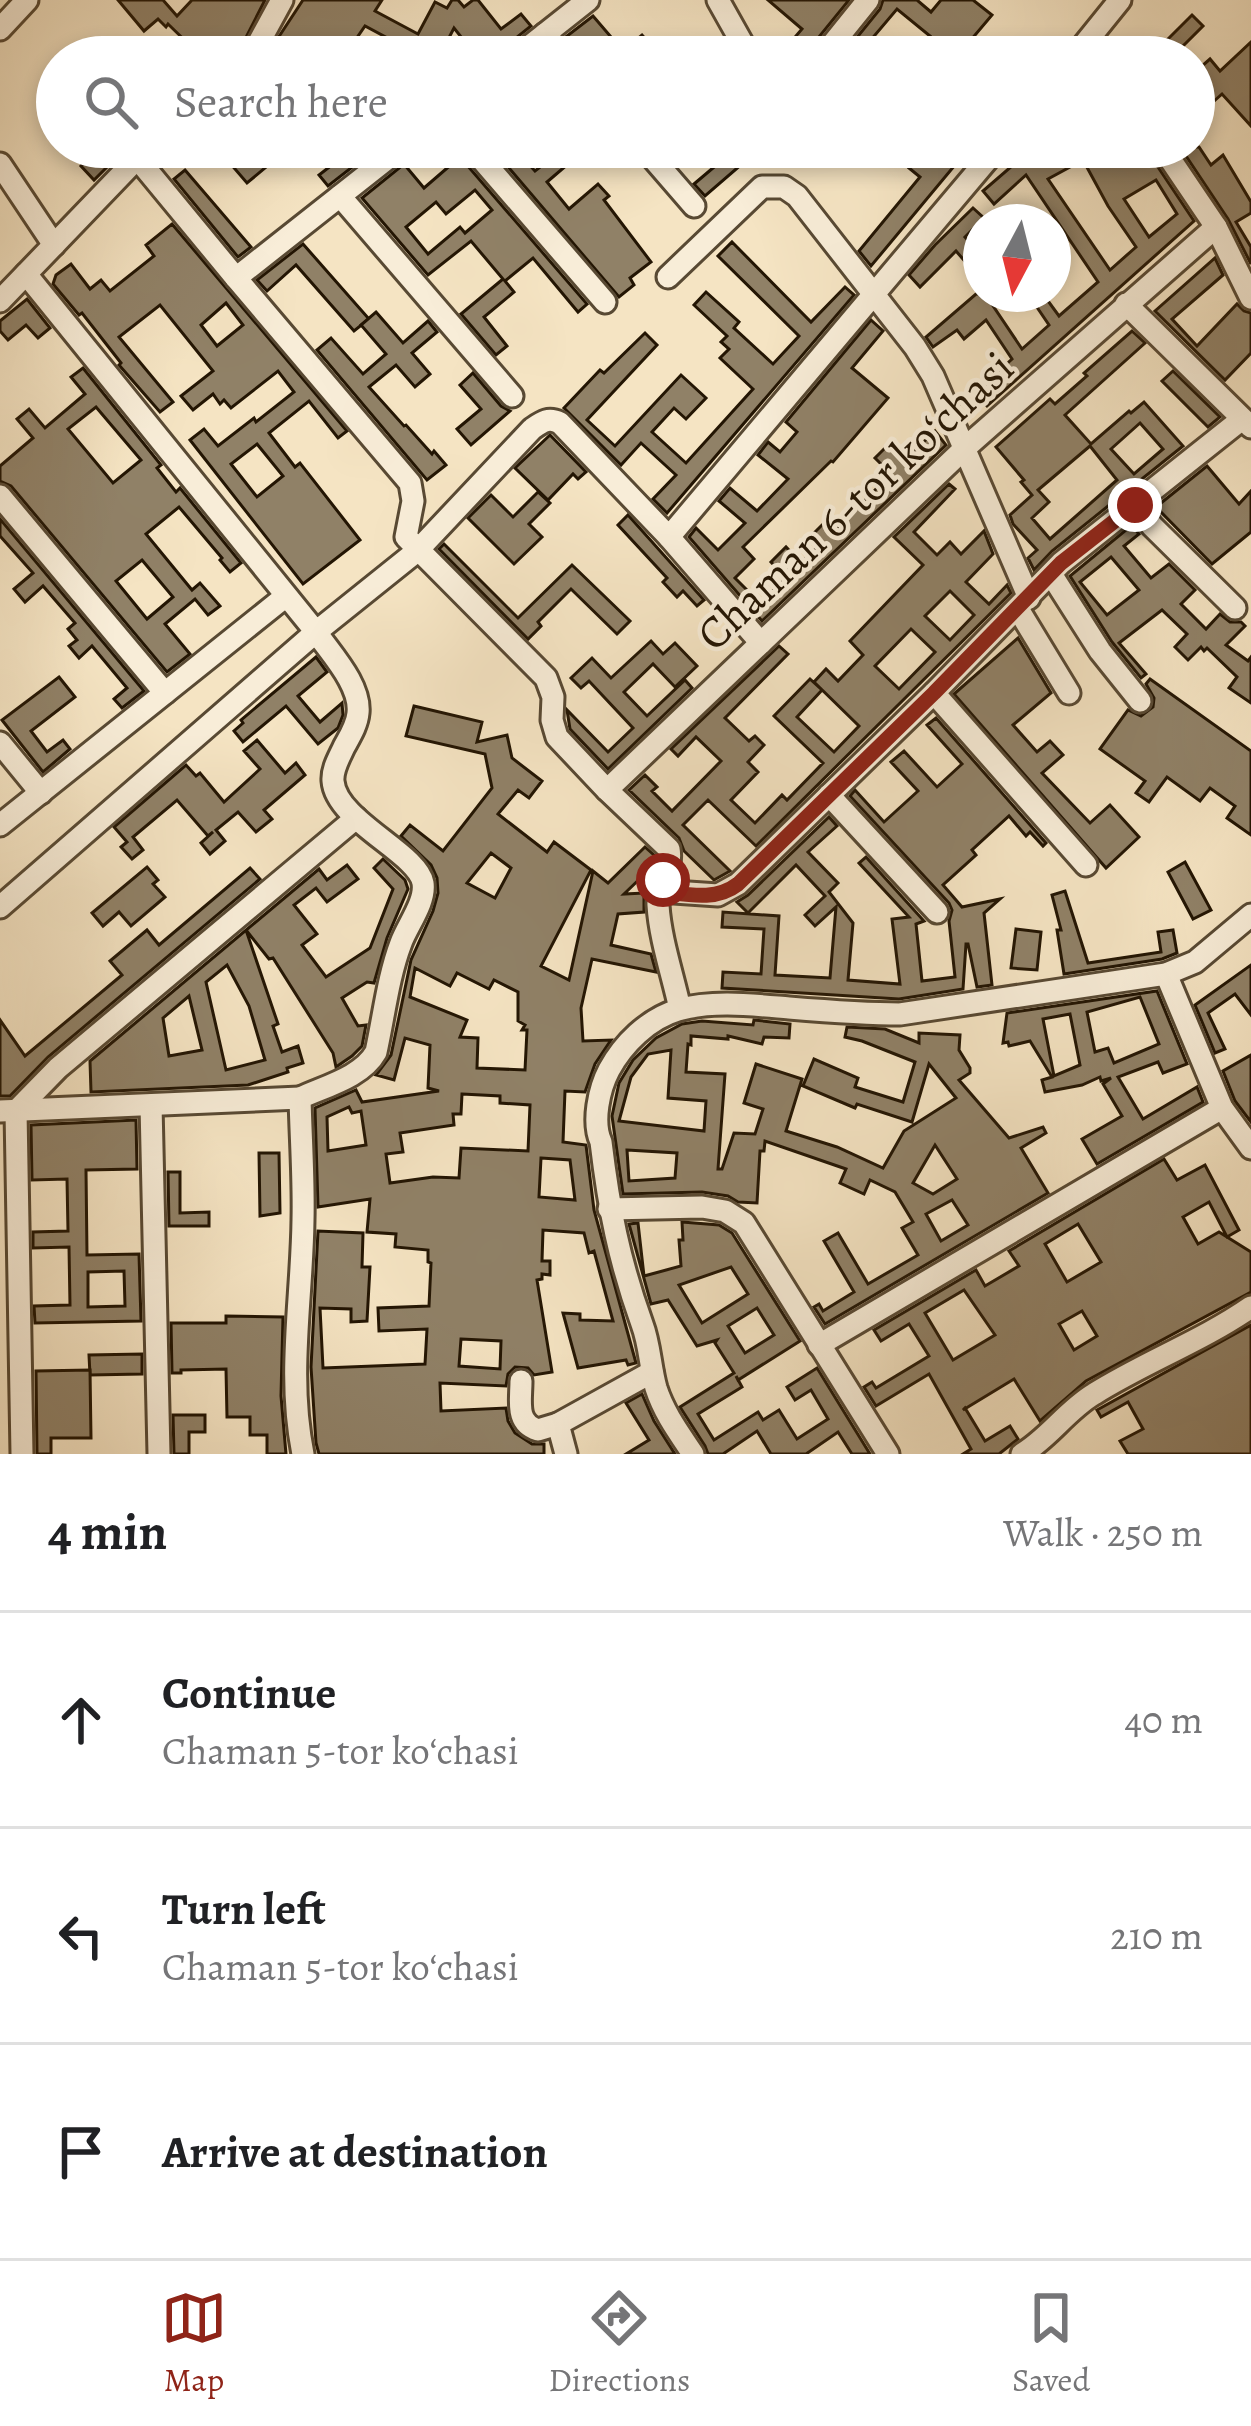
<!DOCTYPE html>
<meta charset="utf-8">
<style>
:root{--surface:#fff;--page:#f6f6f6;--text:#202124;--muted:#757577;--line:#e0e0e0;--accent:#8f2418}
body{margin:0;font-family:Alegreya,serif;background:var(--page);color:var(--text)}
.compass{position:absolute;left:963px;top:204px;width:108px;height:108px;border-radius:50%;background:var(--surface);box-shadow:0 6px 18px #0003;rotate:187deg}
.stop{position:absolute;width:36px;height:36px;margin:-27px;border:9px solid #8f2418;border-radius:50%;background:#fff}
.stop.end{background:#8f2418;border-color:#fff;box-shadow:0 3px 12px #0008}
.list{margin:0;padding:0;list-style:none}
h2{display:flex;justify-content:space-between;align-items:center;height:156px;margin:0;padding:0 48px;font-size:51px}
h2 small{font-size:39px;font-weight:400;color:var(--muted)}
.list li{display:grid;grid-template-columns:78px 1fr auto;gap:36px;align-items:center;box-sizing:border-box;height:216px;padding:0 48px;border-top:3px solid var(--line)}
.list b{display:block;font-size:45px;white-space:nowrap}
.list p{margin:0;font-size:39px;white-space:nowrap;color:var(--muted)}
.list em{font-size:39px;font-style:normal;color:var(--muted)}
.icon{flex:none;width:66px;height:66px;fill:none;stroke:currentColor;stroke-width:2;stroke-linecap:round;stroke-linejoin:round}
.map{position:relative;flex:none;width:1251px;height:1454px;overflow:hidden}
.search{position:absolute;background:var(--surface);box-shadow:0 6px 18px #0003;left:36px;right:36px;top:36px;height:132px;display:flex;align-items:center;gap:30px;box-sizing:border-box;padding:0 42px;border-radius:66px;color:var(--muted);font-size:45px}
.sheet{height:804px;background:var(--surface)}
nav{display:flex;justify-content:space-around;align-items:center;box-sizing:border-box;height:168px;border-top:3px solid var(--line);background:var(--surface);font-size:33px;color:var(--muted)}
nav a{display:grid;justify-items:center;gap:6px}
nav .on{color:var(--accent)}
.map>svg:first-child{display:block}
</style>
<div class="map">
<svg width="1251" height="1454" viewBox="0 0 1251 1454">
<rect width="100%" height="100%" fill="#f5e4c3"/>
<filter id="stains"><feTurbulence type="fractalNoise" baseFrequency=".00167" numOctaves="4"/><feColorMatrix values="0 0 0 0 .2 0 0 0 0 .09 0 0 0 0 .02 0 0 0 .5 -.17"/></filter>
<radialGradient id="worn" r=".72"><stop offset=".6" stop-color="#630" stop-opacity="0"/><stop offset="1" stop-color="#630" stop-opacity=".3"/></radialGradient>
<g fill="#908167" stroke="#231503" stroke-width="3" fill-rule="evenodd">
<path d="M118,0H163L177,16L192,0H265L236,57H202L168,24L166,27L158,19L144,31Z"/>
<path d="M303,0H382L375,11L418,34L435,2L447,8L452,0H458L464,7L473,0H478L501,29L521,14L531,26L506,46L501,57H477L454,28L439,57H423L365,26L352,45L355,49L346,57H307L278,38Z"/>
<path d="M768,0H849L810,48L807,57H778L802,29Z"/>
<path d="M883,0H917L931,12L941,0H973L992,15L970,41L989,57H913L930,36L897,9L864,48L875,57H841L880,9Z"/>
<path d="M1192,15L1203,26L1175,54L1178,57H1143L1160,39L1164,43Z"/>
<path d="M593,16L623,51L642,35L662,57H580L577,48L567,36Z"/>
<path d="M1251,42V126L1222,94L1194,119V73L1210,59L1220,71Z"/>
<path d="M101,147H127L94,180L81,166Z"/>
<path d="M248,147H269L278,157L247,183L229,162Z"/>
<path d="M355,147H378L328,186L319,175Z"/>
<path d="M440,147H456L460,157L587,304L578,312L533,258L505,281L514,292L484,317L507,346L496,355L461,314L503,279L471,241L428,275L362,198L404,164L424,188L453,163ZM475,190L492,210L465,233L460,227L428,254L406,227L436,202L446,214Z"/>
<path d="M491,147H513L535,171L566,147L575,158L547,182L569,209L598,184L609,196L604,200L651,262L630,278L634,285L619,297Z"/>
<path d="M903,147H930L940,155L947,147H970L871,266L859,251L920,177L909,168L917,159Z"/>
<path d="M1034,147H1147L1150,155L1194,221L987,406L975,393L1012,359L986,320L964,339L957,330L933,347L926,337L976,294H985L1022,349L1049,325L1028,294H1043L1059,316L1098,282L1026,175L994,204L983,191ZM1083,160L1108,206L1136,247L1110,270L1048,179ZM1156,180L1177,214L1149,237L1124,199Z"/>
<path d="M1180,147H1199L1211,165L1223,155L1251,202V213L1236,222L1251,247V264L1228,219Z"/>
<path d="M733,151L742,164L705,196L694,184Z"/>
<path d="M185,170L251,247L238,257L174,179Z"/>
<path d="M973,208L984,218L965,237L981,255V280L956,251L920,287L909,275L935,245Z"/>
<path d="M172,224L347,431L338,438L309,401L269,433L295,467L300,463L360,540L303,584L190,440L204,429L218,446L254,418L256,422L294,392L278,371L231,408L224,400L220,404L213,394L193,410L181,396L213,371L160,305L119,337L173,402L160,412L119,365L121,363L82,313L79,315L53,284L56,275L71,264L90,289L101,280L110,291L154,256L146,245ZM226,303L243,325L217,346L201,325ZM257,444L283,476L257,497L231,464Z"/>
<path d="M732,242L811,322L845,287L854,295L667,513L653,499L676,475L641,443L621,465L564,408L600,370L604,373L645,333L657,345L587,420L615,446L681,375L706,398L686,419L674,408L652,432L686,463L753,389L720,358L729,349L721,342L727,336L694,305L706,292L739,322L734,328L773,364L799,336L718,256Z"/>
<path d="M303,244L369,319L354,331L296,265L267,291L257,280Z"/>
<path d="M1215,258L1223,275L1172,319L1197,346L1237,304L1244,311L1251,313V353L1225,380L1155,311Z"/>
<path d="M27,299L50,328L38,338L26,325L8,340L0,331V321Z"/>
<path d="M376,312L403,343L428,321L437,332L412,353L430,374L415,387L396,365L369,387L404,426L406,425L432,454L434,451L446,465L427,480L317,350L331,338L363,374L386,354L361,325Z"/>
<path d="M871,320L883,331L852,368L888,398L833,462L831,461L743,547L754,559L735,578L760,603L786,578L771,562L786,547L801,563L821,543L813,534L826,521L835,530L891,474L875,458L889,444L905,460L935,431L946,445L762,621L689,537L696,528L718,550L745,523L719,501L730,488L757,511L788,479L758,455L768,442L780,452L797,432L786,422Z"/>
<path d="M1132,331L1145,343L1065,415L1091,444L1129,411L1131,413L1144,402L1183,446L1052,551L1034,570L1028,558L1037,550L1013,524L1010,515L1032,495L1021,482L1024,480L996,447L1050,399L1055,404L1087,376L1084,373ZM1140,423L1163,449L1134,474L1111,449ZM1090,446L1117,480L1050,539L1032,518L1049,502L1038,490Z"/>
<path d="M83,368L161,465L157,468L176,492L180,488L241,563L230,572L220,560L222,558L179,507L146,534L192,590L200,583L220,606L208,615L195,599L165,624L190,654L167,672L11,486L0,481V466L33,438L17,419L29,409L45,428L85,394L71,377ZM96,407L141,460L113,483L68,429ZM142,560L173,597L147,619L116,581Z"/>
<path d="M1173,371L1220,417L1208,427L1162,381Z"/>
<path d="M473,373L501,406L510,411L471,445L457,429L481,409L460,385Z"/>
<path d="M550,435L586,472L578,479L573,474L548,500L515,468Z"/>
<path d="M1207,466L1239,504L1251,491V532L1212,564L1156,507Z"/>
<path d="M949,484L955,489L914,532L937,555L950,542L961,554L984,531L993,554L966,582L989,604L1007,585L1011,593L756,846L708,800L683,825L730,871L714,880L684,851L679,838L629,790L645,775L657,787L652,791L672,811L721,761L696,737L678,756L671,749L779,646L788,654L725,718L749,741L755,736L764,745L748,762L758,772L731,800L755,823L782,795L787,800L823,763L774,716L810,679L822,690L797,717L834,752L859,726L814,682L826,669L838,681L863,655L850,641L923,565L894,537ZM950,591L974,615L950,640L925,616ZM911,629L935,652L899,689L875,666Z"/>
<path d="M538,492L550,503L529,524L542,537L514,564L468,518L491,495L513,517Z"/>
<path d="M628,515L704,600L697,606L683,591L677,597L663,582L667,578L618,525Z"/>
<path d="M0,519L144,691L122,708L114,699L127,688L92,646L79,658L69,646L77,640L68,629L75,623L43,586L25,602L14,589L33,573L0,536Z"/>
<path d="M1132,525L1139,534L1124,546L1151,578L1169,564L1195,590L1181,604L1206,629L1220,614L1230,622H1241L1245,626L1226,645L1248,661L1251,657V703L1229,688L1237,677L1207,648L1204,651L1201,647L1188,660L1175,647L1187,634L1162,610L1119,643L1146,674L1141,678L1112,642L1070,576ZM1111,557L1139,590L1107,615L1080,582Z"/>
<path d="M444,544L518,618L572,565L630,621L617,634L571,589L538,622L541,626L528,639L439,549Z"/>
<path d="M1018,638L1051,693L1013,725L1037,752L1050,741L1063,755L1042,773L1090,823L1110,805L1139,837L1106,868L954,694Z"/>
<path d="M651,641L663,654L675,643L697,666L675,687L653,664L624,692L647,716L685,680L692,688L608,769L570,729L567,710L608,752L633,728L589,681L581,688L571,678L592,658L611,678Z"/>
<path d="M316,657L327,672L298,696L320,722L342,703L343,715L338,728L318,744L286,706L243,742L234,731L243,723L241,720Z"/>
<path d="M59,677L75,697L31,731L47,752L63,740L70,749L43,772L2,720Z"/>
<path d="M1150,679L1251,751V835L1227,818L1235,806L1210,788L1200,801L1167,777L1149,802L1136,793L1145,781L1100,749L1128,710L1141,716L1153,707L1154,698L1146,684Z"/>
<path d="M414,706L482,722L477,742L507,735L512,758L542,781L529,798L518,790L498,814L547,852L554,842L591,870L541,966L569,980L593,871L608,883L645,847L655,856L653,866L624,894L644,893V912L618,914L611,945L651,954L656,972L592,959L581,1008L583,1041L611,1040L595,1064L585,1092L565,1091L563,1142L586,1145L594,1210L636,1363L628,1365L626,1360L578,1368L563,1313L580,1314V1320L613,1321L594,1251L589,1253L584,1233L543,1230L542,1261H550V1275L542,1274V1279L537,1280L552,1372L534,1375L528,1368L515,1367L508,1374L506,1386L440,1383L441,1411L506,1408L508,1421L515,1433L532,1444H544V1454H319L316,1443L311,1367L318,1231L363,1233L362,1267H370L367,1321L351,1322V1309L320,1308L323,1368L425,1364L427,1329L379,1331L378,1308L429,1306L431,1263L428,1262V1250L395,1247L396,1234L367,1232L370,1199L318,1207L315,1108L356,1090L362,1102L439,1091L428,1088L430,1045L405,1038L394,1080L376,1075L391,1055L411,960L433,911L438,893L437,878L431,865L401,836L410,825L443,851L492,788L485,754L406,736ZM491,853L511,868L495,898L467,883ZM415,968L450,986L457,973L489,989L494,980L518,992V1021L525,1025L522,1030H527L525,1070L477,1068L478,1038L460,1037L467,1020L410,997ZM462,1094L500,1096V1103L530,1105L528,1151L461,1148L459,1178L433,1177L390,1183L386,1154L403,1152L400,1133L454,1125L453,1114H461ZM349,1107L352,1113L361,1111L366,1145L328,1151L327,1117ZM541,1158L570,1160L575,1200L539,1197ZM461,1339L501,1341L500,1369L459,1366Z"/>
<path d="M936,718L1046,843L1043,846L1030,832L1026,836L1009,816L972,850L976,855L943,885L962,907L1000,899L984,913L992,985L977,987L968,944H966L963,989L899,999L722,988L723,972L761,974L764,929L722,927L723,912L779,916L775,975L830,978L836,907L815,926L805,915L825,896L796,865L748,913L737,902L748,895L829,817L837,826L808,852L838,883L829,892L853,923L848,980L900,984L892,919L909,917L859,863L866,857L924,921L916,924L922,981L955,977L949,921L952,910L949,903L850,796L855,790L884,822L918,791L891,762L904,751L937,787L962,764L927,725Z"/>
<path d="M257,740L285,773L296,763L305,775L264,810L272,819L256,832L238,812L216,830L225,841L210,854L201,843L213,832L208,836L177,800L133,837L143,850L132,859L121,847L127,842L114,827L186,765L196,776L200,773L224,802L260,769L244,751Z"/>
<path d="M383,859L405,880L408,889L387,938L374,983L367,982L342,998L358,1026L366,1025L362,1046L352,1056L336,1067L333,1053L273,958L269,959L246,930L278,1024L273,1026L282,1052L298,1046L303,1063L287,1068L288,1072L248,1085L91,1092L90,1061L319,869L327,880L347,865L358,879L327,902L316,888L294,905L317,934L302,945L326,977L370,948L393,889L374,868ZM227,965L249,1006L265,1060L226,1070L206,982ZM189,996L202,1050L169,1056L163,1018Z"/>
<path d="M1185,862L1211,910L1193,919L1168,872Z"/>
<path d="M147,867L158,880L153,884L165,897L131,926L119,912L103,926L92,913Z"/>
<path d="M250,868L260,879L48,1057L10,1096H0V1020L25,1056L122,975L110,961L147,930L159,945Z"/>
<path d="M1065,891L1088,963L1161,952L1158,932L1173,930L1177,953L1162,959L1064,974L1057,930H1061L1052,895Z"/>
<path d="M1016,929L1041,932L1037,970L1011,968Z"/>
<path d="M1251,965V1015L1235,994L1208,1013L1225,1049L1215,1053L1195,1005Z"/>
<path d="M1157,991L1187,1064L1163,1073L1158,1062L1118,1077L1143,1119L1197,1087L1203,1102L1097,1164L1082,1139L1122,1116L1103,1084L1111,1078L1101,1081L1100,1077L1082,1085L1045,1092L1042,1080L1052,1077L1030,1041L1009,1046L1008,1042L1003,1043L1007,1013ZM1140,997L1159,1044L1114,1063L1108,1048L1095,1052L1087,1012ZM1070,1014L1080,1065L1054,1076L1043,1019Z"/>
<path d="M754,1020L790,1024L789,1038L764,1037L762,1044L728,1036V1039L691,1036V1045L688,1044L686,1072L725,1074L718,1169H722L734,1133L755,1134L763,1109L744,1103L756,1064L802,1079L786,1131L837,1147L883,1168L904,1131L956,1098L929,1064L912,1122L857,1104L855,1108L803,1086L814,1059L858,1078L855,1087L903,1102L915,1062L862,1041L845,1037L847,1027L885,1029L919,1043V1033L960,1035L959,1050L970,1068V1073L959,1080L1009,1138L1043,1127L1046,1133L1021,1148L1048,1193L825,1324L814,1307L819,1304L823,1311L854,1292L824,1241L838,1233L868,1284L918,1255L902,1228L913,1222L895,1192L870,1180L864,1194L840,1183L846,1169L765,1141L764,1151H760L757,1203L738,1202L728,1196L702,1192L623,1194L612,1116L619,1083L633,1060L656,1038L682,1024L702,1021L753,1025ZM671,1050L668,1098L706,1101L704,1131L619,1121L631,1077L648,1054ZM935,1145L957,1179L933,1194L913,1183ZM627,1150L677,1153L675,1178L629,1181ZM952,1200L968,1225L941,1241L926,1214Z"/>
<path d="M1251,1055V1122L1235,1101L1223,1071Z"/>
<path d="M136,1120L137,1169L86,1170L87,1255L139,1254L141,1321L35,1323L34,1306L70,1305L69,1247L33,1248V1232L68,1231L67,1179L32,1180L31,1125ZM124,1271L125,1306L88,1307V1272Z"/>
<path d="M259,1153H279L280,1213L260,1216Z"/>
<path d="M1164,1159L1177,1180L1205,1165L1239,1230L1227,1237L1209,1202L1183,1217L1198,1244L1219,1232L1251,1252V1292L1086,1381L1040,1421L1014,1379L963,1410L965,1408L985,1441L1010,1426L1018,1439L999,1454H963L971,1449L929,1374L876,1406L864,1387L872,1382L876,1388L929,1356L909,1324L881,1341L874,1330L976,1270L985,1286L1019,1266L1009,1251ZM1078,1224L1101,1262L1067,1282L1045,1244ZM964,1290L995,1335L953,1360L925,1313ZM1082,1311L1097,1336L1074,1350L1059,1324Z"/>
<path d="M168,1172H180V1213L209,1212V1226H169Z"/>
<path d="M682,1222L719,1225L732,1233L800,1341L738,1380L736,1376L742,1387L698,1414L714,1440L758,1412L763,1420L779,1410L797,1439L828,1419L811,1390L795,1400L787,1387L817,1368L870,1454H852L838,1432L806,1454H771L757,1431L723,1454H708L705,1446L680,1407L734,1373L715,1343L717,1340L697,1346L668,1300L651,1304L629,1224L638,1223L644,1276L681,1266L679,1240H683ZM731,1267L748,1294L702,1323L679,1285ZM757,1308L774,1335L745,1353L728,1326Z"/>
<path d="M226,1316L283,1317L281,1396L286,1454H267V1435H250V1417H227L226,1369L181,1370V1373H172L171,1323H226Z"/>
<path d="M1251,1325V1454H1128L1120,1441L1143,1429L1128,1402L1101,1417L1097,1410Z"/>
<path d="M142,1354V1374L90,1375L89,1355Z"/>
<path d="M90,1370L91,1438H51V1454H37L36,1371Z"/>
<path d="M642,1394L654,1421L675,1454H626L649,1440L626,1403Z"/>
<path d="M173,1415H205V1432H189V1454H174Z"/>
</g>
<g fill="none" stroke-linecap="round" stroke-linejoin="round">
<defs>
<g id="minor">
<path d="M718,0L750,57"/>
<path d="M0,29L27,0"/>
<path d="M545,34L565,57"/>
<path d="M251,57L282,0"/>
<path d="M516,57L588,0"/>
<path d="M822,57L868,0"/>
<path d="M1074,57L1120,0"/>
<path d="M471,147L605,302"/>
<path d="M643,147L694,206"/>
<path d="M1162,147L1216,227L1251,298"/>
<path d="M137,158L236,278L402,147"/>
<path d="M0,164L54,245"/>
<path d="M340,196L512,396"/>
<path d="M26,274L316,632L417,551L532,429C542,422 548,417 560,423L669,537L998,147"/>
<path d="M668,277L762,187H784L797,196L915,347L933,376L1029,598"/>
<path d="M236,278L410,483L413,501L406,537L546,678L553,697L552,720L557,737L607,790L669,849C673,870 657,884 658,905C660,939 673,976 680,1009"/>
<path d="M0,301L148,147"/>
<path d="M1126,304L1251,427"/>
<path d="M0,496L165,693"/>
<path d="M1135,505L1152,526L1235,608"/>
<path d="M669,537L761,643"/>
<path d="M1051,574L1100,651L1140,701"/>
<path d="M1018,609L1069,693"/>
<path d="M934,693L1086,865"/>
<path d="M0,743L41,793"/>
<path d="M607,790L965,448L1216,227"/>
<path d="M829,795L937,912"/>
<path d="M0,825L286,596"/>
<path d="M659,891L718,895L738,884L934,693L1061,563L1242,419"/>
<path d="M0,907L316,632C331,654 361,685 358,713C357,725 350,736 344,747C339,758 332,769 333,781C336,821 418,853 423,883C426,902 407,926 401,943C388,977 384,1016 376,1052C362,1077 326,1086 300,1098C301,1139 304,1180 303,1220C302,1299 287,1376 303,1454"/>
<path d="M1166,974L1222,1108L1251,1148"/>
<path d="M151,1105L159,1454"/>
<path d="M0,1111L300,1098"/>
<path d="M609,1209L702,1207L725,1211L744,1223L888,1454"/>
<path d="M819,1345L1222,1108"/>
<path d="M521,1381C521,1401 515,1423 538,1430L558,1424"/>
<path d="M22,1454L16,1111L58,1068L356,818"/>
<path d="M566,1454L558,1424L652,1372"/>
<path d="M693,1454C679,1433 664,1413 656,1388C650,1367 650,1345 642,1324C619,1260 609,1209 601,1142C592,1122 599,1089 609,1070C623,1044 648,1019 678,1010C713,1000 753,1005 789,1008C826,1011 863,1014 900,1014L1166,974L1195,962L1251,915"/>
<path d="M1022,1454C1049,1438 1067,1410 1094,1394C1145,1362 1202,1341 1251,1307"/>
</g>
</defs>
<use href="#minor" stroke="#584933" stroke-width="27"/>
<use href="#minor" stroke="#f8edd8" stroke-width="21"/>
</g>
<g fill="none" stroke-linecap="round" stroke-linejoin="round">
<path stroke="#8f2418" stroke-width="15" d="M663,880L659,891C686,894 715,902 738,884L934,693L1061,563L1135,505"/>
</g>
<g text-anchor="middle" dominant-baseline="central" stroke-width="9" stroke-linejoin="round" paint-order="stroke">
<g font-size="45" fill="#231503" stroke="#f8edd8">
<text transform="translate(855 501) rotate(-43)">Chaman 6-tor koʻchasi</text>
</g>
</g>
<rect width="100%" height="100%" filter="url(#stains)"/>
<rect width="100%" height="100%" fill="url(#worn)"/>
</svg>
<svg class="compass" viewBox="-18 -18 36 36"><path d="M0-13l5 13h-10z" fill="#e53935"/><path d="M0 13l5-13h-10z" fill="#757577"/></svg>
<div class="stop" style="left:663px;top:880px"></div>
<div class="stop end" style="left:1135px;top:505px"></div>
<div class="search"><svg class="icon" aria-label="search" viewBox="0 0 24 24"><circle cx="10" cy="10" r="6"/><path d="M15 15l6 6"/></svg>Search here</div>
</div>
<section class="sheet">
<h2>4 min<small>Walk · 250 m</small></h2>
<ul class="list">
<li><svg class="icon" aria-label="ahead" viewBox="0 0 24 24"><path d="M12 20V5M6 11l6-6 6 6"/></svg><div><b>Continue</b><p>Chaman 5-tor koʻchasi</p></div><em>40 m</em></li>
<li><svg class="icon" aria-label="left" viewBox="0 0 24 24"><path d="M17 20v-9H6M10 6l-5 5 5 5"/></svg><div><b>Turn left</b><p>Chaman 5-tor koʻchasi</p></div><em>210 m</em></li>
<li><svg class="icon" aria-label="arrive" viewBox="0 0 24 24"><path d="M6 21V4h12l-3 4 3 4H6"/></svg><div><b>Arrive at destination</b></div></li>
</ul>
</section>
<nav>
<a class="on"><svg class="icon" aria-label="map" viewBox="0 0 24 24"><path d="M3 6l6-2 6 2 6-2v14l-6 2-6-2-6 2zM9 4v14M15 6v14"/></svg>Map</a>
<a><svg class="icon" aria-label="directions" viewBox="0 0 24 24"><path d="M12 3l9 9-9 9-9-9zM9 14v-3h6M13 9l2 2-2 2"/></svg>Directions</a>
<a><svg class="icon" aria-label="saved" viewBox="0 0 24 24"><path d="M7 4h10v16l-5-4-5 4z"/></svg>Saved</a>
</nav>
